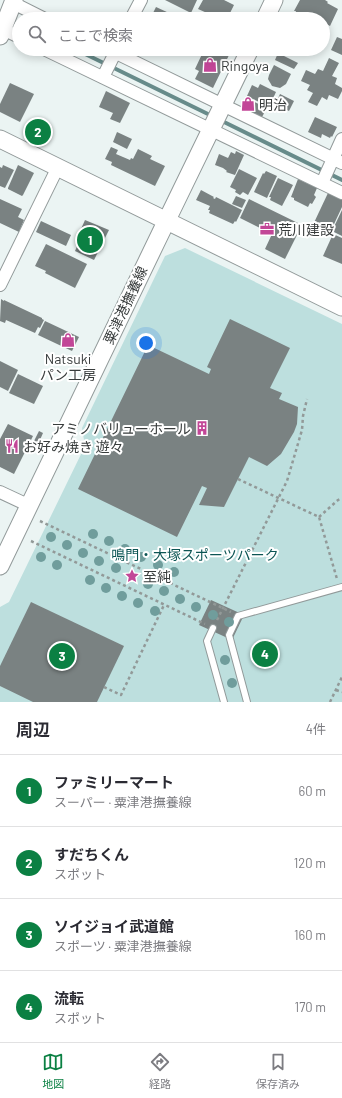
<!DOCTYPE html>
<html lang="ja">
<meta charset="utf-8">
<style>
:root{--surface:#fff;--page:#f2f2f3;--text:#2b2b33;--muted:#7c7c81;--line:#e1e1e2;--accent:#0b8043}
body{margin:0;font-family:Barlow,"Noto Sans JP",sans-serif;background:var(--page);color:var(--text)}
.you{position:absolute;left:146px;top:343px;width:14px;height:14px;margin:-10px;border:3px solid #fff;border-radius:50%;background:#1a73e8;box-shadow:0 0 0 6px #1a73e833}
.badge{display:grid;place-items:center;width:26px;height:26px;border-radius:50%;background:var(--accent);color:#fff;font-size:13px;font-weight:700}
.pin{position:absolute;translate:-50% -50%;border:2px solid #fff;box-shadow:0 1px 4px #0006}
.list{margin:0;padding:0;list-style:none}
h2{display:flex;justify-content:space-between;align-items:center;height:52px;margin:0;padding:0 16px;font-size:17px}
h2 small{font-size:13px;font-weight:400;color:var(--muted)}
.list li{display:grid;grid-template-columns:26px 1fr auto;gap:12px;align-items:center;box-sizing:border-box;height:72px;padding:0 16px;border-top:1px solid var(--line)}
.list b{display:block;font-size:15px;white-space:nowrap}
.list p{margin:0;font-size:13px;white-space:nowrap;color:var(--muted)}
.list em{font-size:13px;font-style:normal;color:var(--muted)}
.icon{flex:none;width:22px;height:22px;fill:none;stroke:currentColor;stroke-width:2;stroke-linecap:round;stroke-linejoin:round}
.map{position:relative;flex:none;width:342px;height:702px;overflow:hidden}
.search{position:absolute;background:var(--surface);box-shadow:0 2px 10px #0003;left:12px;right:12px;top:12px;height:44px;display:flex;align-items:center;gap:10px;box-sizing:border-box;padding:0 14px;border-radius:22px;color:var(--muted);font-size:15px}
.sheet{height:340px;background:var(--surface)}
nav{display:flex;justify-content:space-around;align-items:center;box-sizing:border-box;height:56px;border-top:1px solid var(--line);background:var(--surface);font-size:11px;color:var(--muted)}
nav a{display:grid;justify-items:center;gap:2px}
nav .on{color:var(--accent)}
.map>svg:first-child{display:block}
</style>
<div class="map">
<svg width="342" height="702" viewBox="0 0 342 702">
<rect width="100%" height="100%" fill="#ebf4f3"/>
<path fill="#bddfde" d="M185,248L342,324V702H0V607L9,602L85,446L82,428L165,256Z"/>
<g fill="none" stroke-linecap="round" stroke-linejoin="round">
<g stroke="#678b8a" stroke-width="4">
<path d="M75,49L212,116"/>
<path d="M220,120L342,180"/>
</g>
</g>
<g fill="#7a8282">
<path d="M165,0H197L191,13Z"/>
<path d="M203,0H224L234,5L227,19H223L208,12L207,13L198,9Z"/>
<path d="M300,0H325L328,2L327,3L338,9L330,26L323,22V19H304L295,14L296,11H294Z"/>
<path d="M156,7L182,19H150Z"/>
<path d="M337,37L342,39V55L331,50Z"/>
<path d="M196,49H221L230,53L213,88L195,79L199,71L195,69L203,52Z"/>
<path d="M278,53L298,63L294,69L275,60Z"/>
<path d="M329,58L339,63L332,76L337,78L335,84L342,88V91L338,99L329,95L327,100L322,97L317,106L308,102L313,93L307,90L310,85L301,81L306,70L315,74L318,69L323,71Z"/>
<path d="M274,65L291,74L286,84L280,88L272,86L268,79L269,75Z"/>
<path d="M10,83L34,94L20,122L0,112V104Z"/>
<path d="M260,84L276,92L269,107L247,96L252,85L258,88Z"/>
<path d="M106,91L130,103L120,123L110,119L113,113L99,107Z"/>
<path d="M280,94L294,101L289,111L275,105Z"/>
<path d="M246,98L267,108L262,117L258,116L257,118L249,113V111L241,107Z"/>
<path d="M315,117L337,127L332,137L331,136L330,138L322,134L321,138L308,132Z"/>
<path d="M117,132L132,139L127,149L113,142Z"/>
<path d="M111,147L118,150L116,154L130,160L131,158L133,159L138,149L152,156L150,159L165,166L155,186L111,165L112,162L105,159Z"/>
<path d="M236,151L244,155L235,175L226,172L227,171L223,168L215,165L219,154L228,158L231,152L235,154Z"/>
<path d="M3,165L14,170L5,188L0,186V167L2,168Z"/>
<path d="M18,165L34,173L23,195L22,196L8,189V188Z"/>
<path d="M239,169L257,178L248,195L243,192L240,195L235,192L236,190L230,187Z"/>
<path d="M266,171L277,176L267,198L254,192L263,173L264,174Z"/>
<path d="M278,178L293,185L282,206L270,200L271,197H269Z"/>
<path d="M298,179L317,188L314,195L316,197L312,204L310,203L308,207L294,200V198L291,197Z"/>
<path d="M201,190L214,197L213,198L215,199L216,197L242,210L236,222L235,221L233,224L209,213L210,210H208L210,206L196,200Z"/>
<path d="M328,193L342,200V207L328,237L311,229Z"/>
<path d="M236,196L246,200L242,208L232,204Z"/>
<path d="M0,199L22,209L18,217L24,220L19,232L0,223Z"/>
<path d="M249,199L302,225L285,259L265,249L272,234L240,218Z"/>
<path d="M342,210V236L332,231Z"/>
<path d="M85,220L109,230L94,260L75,251L84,231L81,229Z"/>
<path d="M41,221L71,235L66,246L36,232Z"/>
<path d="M333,234L342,238V264L323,256Z"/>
<path d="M46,244L87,264L75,288L45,273L46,271L35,266Z"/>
<path d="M1,299L4,301V300L42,318V319L44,320L40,328L38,327L35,333L6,320L5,323L0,321Z"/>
<path d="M230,319L290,348L270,388L282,393L279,399L298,407L297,424L294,432L281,454L267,466L249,457L224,507L199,505L207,488L202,486L177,537L78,489L148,345L209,374L211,369L207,367Z"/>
<path d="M45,321L79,337L72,351L38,335Z"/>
<path d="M0,361L18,370L8,391L0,387Z"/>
<path d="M18,374L43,386L34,404L9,393Z"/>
<path d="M8,424L33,436L14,474L0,467V439Z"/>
<path d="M39,431L43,433L36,449L31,447Z"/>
<path d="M211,600L244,615L232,640L199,625Z"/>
<path d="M31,602L124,646L97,702H33L0,686V666Z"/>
</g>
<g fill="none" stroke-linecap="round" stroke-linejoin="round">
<defs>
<g id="lane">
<path d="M213,628L207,641L224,702"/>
<path d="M247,702L229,635L238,616L342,587"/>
</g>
<g id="street">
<path d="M13,3L45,19"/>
<path d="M131,19L141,0"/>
<path d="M3,29L19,37"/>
<path d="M44,49L342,193"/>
<path d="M108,49L342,163"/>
<path d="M103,77L117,49"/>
<path d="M322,183L342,139"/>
<path d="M0,285L58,167"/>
<path d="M0,492L30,506"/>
</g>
<g id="secondary">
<path d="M265,19L274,0"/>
<path d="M0,36L14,0"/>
<path d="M0,139L342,307"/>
<path d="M0,566C83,394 166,221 250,49"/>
</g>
</defs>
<use href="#lane" stroke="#929a9a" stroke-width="8"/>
<use href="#street" stroke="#929a9a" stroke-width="14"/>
<use href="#secondary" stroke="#929a9a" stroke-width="19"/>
<g stroke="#929998" stroke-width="2.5" stroke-dasharray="3 3" stroke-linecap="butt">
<path d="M238,479L319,517L337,579"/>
<path d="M319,517L338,500L342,498"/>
<path d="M40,521L231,612"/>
<path d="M31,541L205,624"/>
<path d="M217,620L287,481L302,430L303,416L307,399"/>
<path d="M104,687L121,695L164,605"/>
<path d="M336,690L342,692"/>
<path d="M330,702L342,677"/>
</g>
<use href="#lane" stroke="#fff" stroke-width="6"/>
<use href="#street" stroke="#fff" stroke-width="12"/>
<use href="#secondary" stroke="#fff" stroke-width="17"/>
</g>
<g fill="#709d9c">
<circle cx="93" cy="534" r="5"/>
<circle cx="51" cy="537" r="5"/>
<circle cx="109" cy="541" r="5"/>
<circle cx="67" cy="545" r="5"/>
<circle cx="125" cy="549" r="5"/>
<circle cx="83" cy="553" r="5"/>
<circle cx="41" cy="557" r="5"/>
<circle cx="141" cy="557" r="5"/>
<circle cx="99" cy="561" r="5"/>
<circle cx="57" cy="565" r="5"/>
<circle cx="158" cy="565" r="5"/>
<circle cx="116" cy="568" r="5"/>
<circle cx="174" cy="572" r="5"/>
<circle cx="90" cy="580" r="5"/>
<circle cx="148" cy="584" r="5"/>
<circle cx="106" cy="588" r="5"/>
<circle cx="164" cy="591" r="5"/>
<circle cx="122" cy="596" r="5"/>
<circle cx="180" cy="599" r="5"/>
<circle cx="138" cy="603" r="5"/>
<circle cx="196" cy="607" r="5"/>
<circle cx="155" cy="611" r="5"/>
<circle cx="213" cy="615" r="5"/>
<circle cx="229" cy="622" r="5"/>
<circle cx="225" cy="660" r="5"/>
<circle cx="232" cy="683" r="5"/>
</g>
<defs>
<symbol id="shop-bare" viewBox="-9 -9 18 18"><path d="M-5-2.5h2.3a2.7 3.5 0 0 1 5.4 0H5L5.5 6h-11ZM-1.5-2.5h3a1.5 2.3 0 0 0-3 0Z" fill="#c24697" stroke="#fff" stroke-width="2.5" paint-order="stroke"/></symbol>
<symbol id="office-bare" viewBox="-9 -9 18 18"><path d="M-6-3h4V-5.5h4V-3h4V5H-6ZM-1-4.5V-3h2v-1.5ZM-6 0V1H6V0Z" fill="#c24697" stroke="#fff" stroke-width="2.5" paint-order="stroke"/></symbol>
<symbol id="building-bare" viewBox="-9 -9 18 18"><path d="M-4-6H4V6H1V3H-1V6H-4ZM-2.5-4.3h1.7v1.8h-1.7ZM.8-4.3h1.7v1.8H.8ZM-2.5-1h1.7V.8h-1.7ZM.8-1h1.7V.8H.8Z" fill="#c24697" stroke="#fff" stroke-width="2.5" paint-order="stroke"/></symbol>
<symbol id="restaurant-bare" viewBox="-9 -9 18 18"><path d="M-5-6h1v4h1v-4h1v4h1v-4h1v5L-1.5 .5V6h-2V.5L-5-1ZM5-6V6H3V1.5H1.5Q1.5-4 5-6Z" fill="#c24697" stroke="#fff" stroke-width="2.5" paint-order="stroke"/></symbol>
<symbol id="sight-bare" viewBox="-9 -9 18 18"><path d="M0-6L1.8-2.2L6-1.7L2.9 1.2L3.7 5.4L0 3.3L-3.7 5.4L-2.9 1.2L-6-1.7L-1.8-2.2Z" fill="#c24697" stroke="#fff" stroke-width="2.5" paint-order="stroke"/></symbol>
</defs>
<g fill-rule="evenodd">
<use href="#shop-bare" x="200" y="55" width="20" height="20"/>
<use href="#shop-bare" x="238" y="94" width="20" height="20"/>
<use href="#office-bare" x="257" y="219" width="20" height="20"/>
<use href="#shop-bare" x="58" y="330" width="20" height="20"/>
<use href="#building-bare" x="192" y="418" width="20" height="20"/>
<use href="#restaurant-bare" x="2" y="436" width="20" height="20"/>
<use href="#sight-bare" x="122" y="566" width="20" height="20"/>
</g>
<g text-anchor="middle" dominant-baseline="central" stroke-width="4" stroke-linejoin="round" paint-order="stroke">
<g font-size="14" fill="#383c3c" stroke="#fff" text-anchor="start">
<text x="221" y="65">Ringoya</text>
<text x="259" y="104">明治</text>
<text x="278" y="229">荒川建設</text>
<text x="68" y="358" text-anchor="middle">Natsuki<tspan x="68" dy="16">パン工房</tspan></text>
<text x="191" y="428" text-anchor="end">アミノバリューホール</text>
<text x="23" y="446">お好み焼き 遊々</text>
<text x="143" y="576">至純</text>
</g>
<g font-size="14" fill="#383c3c" stroke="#fff">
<text transform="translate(125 305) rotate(-65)">粟津港撫養線</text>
</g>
<g font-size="14" fill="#0c5554" stroke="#fff">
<text x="195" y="554">鳴門・大塚スポーツパーク</text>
</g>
</g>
</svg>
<div class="you"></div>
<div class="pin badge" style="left:90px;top:240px">1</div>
<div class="pin badge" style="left:38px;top:132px">2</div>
<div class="pin badge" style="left:62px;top:656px">3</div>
<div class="pin badge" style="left:265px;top:654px">4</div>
<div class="search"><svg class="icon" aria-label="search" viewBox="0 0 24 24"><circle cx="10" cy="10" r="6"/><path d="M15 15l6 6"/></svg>ここで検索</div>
</div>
<section class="sheet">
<h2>周辺<small>4件</small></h2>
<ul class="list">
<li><span class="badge">1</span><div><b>ファミリーマート</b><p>スーパー · 粟津港撫養線</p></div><em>60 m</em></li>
<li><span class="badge">2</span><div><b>すだちくん</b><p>スポット</p></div><em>120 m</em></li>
<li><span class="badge">3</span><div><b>ソイジョイ武道館</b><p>スポーツ · 粟津港撫養線</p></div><em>160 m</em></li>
<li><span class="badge">4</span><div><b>流転</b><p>スポット</p></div><em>170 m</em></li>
</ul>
</section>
<nav>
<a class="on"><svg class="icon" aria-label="map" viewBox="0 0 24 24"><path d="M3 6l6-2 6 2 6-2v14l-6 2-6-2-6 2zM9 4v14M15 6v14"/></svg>地図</a>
<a><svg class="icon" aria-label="directions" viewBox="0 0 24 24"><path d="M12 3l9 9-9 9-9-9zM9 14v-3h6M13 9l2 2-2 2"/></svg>経路</a>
<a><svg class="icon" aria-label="saved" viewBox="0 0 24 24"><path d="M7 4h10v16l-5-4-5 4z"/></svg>保存済み</a>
</nav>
